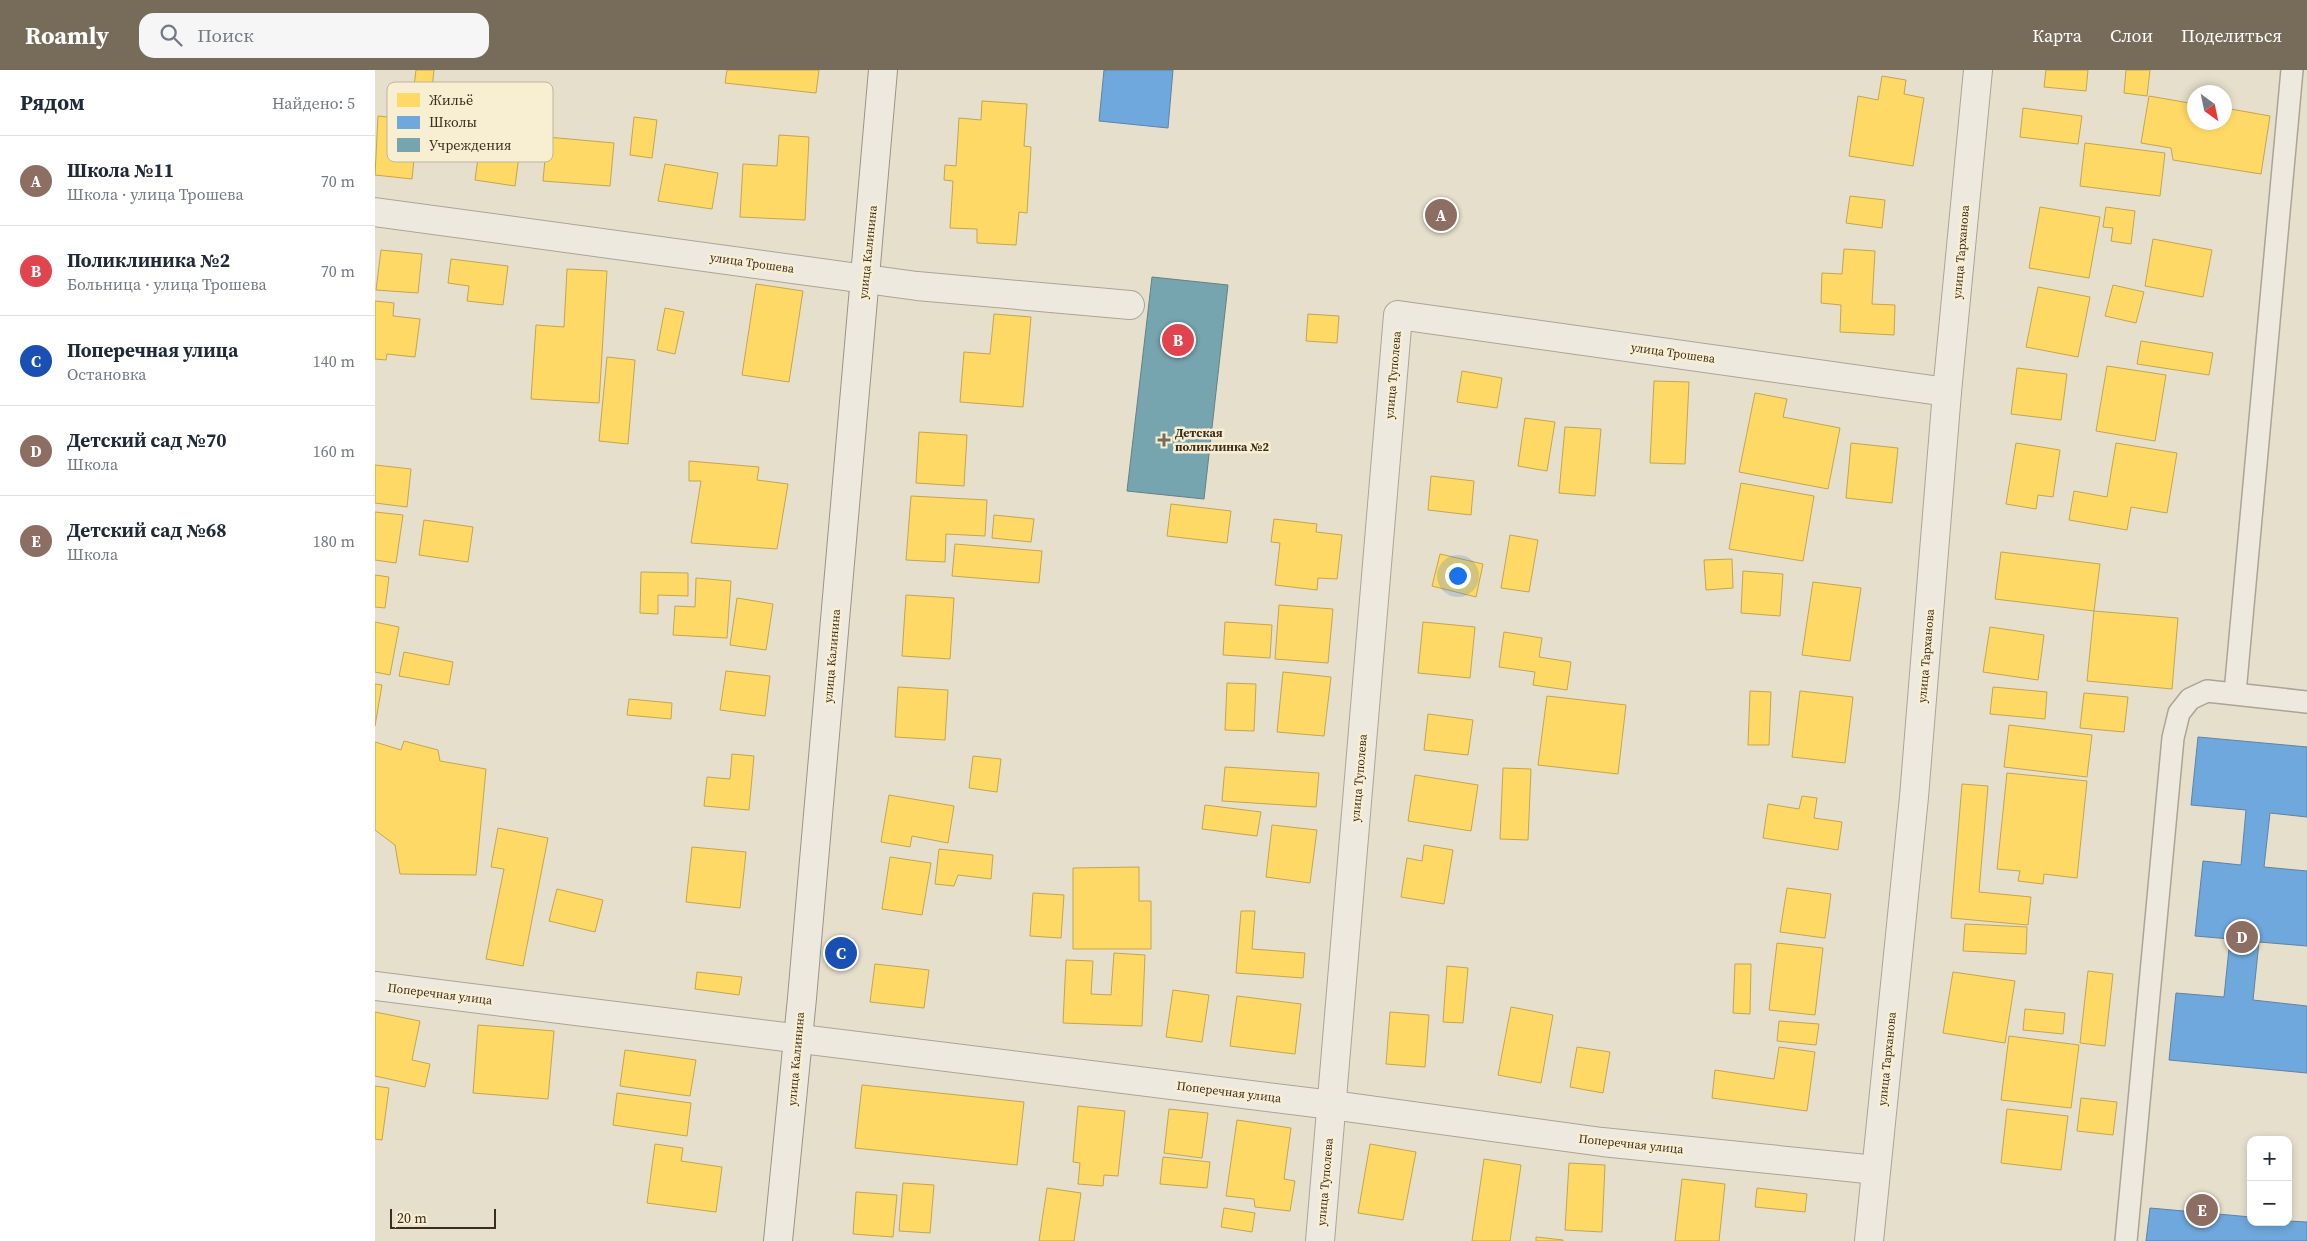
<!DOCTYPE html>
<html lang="ru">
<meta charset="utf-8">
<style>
:root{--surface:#fff;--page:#f6f6f7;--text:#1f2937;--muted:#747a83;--line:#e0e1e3;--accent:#776b5a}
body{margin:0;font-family:"Source Serif 4",serif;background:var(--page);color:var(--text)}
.controls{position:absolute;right:15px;bottom:15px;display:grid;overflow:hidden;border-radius:10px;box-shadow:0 2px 8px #0003}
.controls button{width:45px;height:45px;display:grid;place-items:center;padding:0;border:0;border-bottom:1px solid var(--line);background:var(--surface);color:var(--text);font:25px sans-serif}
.compass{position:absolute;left:1812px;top:15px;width:45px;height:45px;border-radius:50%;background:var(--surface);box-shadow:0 2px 8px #0003;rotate:147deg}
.scale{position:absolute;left:15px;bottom:12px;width:106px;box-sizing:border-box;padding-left:5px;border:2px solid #3b2c1d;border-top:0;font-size:14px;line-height:18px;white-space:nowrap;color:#3b2c1d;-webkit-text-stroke:4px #f8eed2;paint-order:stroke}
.you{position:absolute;left:1082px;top:505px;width:18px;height:18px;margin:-12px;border:4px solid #fff;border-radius:50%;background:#1a73e8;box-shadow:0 0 0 8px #1a73e833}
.badge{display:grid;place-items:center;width:32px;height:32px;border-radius:50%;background:var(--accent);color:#fff;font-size:16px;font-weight:700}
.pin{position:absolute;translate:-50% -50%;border:2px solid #fff;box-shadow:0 1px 5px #0006}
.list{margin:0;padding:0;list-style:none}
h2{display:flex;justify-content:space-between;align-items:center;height:65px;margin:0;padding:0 20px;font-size:21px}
h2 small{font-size:16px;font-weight:400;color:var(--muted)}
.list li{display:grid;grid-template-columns:32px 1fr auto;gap:15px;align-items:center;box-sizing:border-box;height:90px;padding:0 20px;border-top:1px solid var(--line)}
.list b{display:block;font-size:19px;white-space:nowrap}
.list p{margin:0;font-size:16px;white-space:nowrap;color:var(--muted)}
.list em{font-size:16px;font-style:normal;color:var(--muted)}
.icon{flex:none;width:28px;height:28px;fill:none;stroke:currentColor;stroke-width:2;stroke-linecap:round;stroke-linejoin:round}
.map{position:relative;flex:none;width:1932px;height:1171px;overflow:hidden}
header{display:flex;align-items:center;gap:30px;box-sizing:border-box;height:70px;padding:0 25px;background:var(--accent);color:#fff}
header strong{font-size:24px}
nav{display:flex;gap:28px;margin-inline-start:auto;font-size:18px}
.search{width:350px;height:45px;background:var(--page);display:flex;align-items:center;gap:12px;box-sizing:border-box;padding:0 18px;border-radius:15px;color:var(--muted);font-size:19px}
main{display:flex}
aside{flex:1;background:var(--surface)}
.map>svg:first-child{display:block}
</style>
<header>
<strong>Roamly</strong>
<div class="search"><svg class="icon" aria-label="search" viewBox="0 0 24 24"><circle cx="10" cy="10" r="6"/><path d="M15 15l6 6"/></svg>Поиск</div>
<nav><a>Карта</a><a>Слои</a><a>Поделиться</a></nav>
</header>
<main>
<aside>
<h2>Рядом<small>Найдено: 5</small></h2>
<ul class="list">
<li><span class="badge" style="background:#8d6e63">A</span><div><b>Школа №11</b><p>Школа · улица Трошева</p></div><em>70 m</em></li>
<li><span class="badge" style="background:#e0444e">B</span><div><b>Поликлиника №2</b><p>Больница · улица Трошева</p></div><em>70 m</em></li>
<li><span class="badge" style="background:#1a4fb4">C</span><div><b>Поперечная улица</b><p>Остановка</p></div><em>140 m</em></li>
<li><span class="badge" style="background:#8d6e63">D</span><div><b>Детский сад №70</b><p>Школа</p></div><em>160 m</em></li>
<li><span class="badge" style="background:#8d6e63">E</span><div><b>Детский сад №68</b><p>Школа</p></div><em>180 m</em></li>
</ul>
</aside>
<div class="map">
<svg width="1932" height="1171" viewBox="0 0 1932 1171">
<rect width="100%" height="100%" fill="#e6dfcc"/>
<g fill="#ffd966" stroke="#c4a550">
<path d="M41,0H59L57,18L39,16Z"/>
<path d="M352,0H444L441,23L350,13Z"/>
<path d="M1671,0H1713L1711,21L1669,17Z"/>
<path d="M1751,0H1775L1772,26L1749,23Z"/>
<path d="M1507,6L1531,10L1529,24L1549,28L1538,96L1474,86L1483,26L1503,30Z"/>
<path d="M1774,26L1820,34V52H1850V38L1895,46L1886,104L1798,90L1796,78L1766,73Z"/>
<path d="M607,31L652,34L649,76L656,77L652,143L644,142L641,175L602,173V159L575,158L578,111L569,110L570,95L581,96L584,48L606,50Z"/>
<path d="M1648,38L1707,46L1703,74L1645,67Z"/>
<path d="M3,46L43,50L37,109L0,105Z"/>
<path d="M259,47L282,50L277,88L255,85Z"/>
<path d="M404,65L434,67L430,150L365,147L368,94L402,96Z"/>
<path d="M106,66L146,71L140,116L100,110Z"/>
<path d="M172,67L239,73L235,116L168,111Z"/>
<path d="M1710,73L1790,83L1785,126L1705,116Z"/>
<path d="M290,94L343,103L337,139L283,131Z"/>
<path d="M1475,126L1510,130L1507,158L1471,153Z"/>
<path d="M1665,137L1725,147L1714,208L1654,198Z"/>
<path d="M1731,137L1760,141L1756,174L1736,171L1738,158L1728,157Z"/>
<path d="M1778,169L1837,180L1828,227L1770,216Z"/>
<path d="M1469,179L1500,181L1497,234L1520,235L1519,265L1465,262L1466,235L1446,233L1447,203L1467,204Z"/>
<path d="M6,180L47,184L43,223L1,220Z"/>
<path d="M76,189L133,196L128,235L92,231L94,216L73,213Z"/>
<path d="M192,199L232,201L224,333L156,329L161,255L189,257Z"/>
<path d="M381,214L428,221L414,312L367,305Z"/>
<path d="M1738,215L1769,222L1761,253L1730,246Z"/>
<path d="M1663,217L1715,227L1703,287L1651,277Z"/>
<path d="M0,231L19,233L18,246L45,249L40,287L12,284L11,290L0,289Z"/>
<path d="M290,238L309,242L300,284L282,280Z"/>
<path d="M619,244L656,247L648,337L585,332L589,282L615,284Z"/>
<path d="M933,244L964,246L962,273L931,271Z"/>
<path d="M1766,271L1838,283L1834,305L1762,294Z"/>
<path d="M232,287L260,290L253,374L224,371Z"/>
<path d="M1732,296L1791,305L1780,371L1721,361Z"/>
<path d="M1642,298L1692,304L1686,350L1636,344Z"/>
<path d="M1087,301L1127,308L1122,338L1082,332Z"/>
<path d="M1279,311L1314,312L1310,394L1275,393Z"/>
<path d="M1380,323L1412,329L1408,347L1465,358L1453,419L1364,402Z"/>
<path d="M1150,348L1180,352L1172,401L1143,396Z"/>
<path d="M1190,357L1226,359L1220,426L1184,423Z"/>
<path d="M544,362L592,365L589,416L541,413Z"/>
<path d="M1476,373L1523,378L1517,433L1471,428Z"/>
<path d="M1641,373L1685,380L1678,427L1663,425L1661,439L1631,434Z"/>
<path d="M1741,373L1802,383L1792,443L1756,437L1752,460L1694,450L1699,421L1732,427Z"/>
<path d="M314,391L384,397L382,410L413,414L402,479L316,473L326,411H314Z"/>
<path d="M0,395L36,399L32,437L0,433Z"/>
<path d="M1056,406L1099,411L1096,445L1053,440Z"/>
<path d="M1366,413L1439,426L1428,491L1354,479Z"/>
<path d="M536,426L612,430L610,466L571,464L570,492L531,490Z"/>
<path d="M796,434L856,441L852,473L792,466Z"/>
<path d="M0,442L28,445L21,493L0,490Z"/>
<path d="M619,445L659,449L656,472L617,468Z"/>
<path d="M899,449L942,454L941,462L967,465L962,509L943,508L942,520L900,515L905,473L896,472Z"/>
<path d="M49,450L98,457L93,492L44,485Z"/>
<path d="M1135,465L1163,470L1154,522L1126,518Z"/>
<path d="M580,474L667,481L664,513L577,506Z"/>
<path d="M1626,482L1725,494L1719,541L1620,529Z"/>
<path d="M1065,484L1108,494L1101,527L1057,516Z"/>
<path d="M1357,489L1358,518L1331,520L1329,490Z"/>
<path d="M1368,501L1408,504L1405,546L1366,543Z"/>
<path d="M266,502L313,503V526L283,525V544L265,543Z"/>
<path d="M0,505L14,507L10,538L0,537Z"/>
<path d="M321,508L356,511L352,568L298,565L300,536L320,537Z"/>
<path d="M1438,512L1486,518L1475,591L1427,585Z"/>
<path d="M531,525L579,528L575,589L527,586Z"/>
<path d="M362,528L398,534L391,580L355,575Z"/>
<path d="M904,535L958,539L953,593L900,589Z"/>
<path d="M1719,541L1803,548L1797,619L1712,611Z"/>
<path d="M0,552L24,557L15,605L0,602Z"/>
<path d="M850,552L897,555L895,588L848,585Z"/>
<path d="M1048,552L1100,557L1095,608L1043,603Z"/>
<path d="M1615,557L1669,565L1663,610L1608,602Z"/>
<path d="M1129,562L1167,568L1164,587L1196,592L1192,620L1158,615L1160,602L1124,597Z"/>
<path d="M29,582L78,592L74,615L24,606Z"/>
<path d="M351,601L395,606L390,646L345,640Z"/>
<path d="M908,602L956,607L949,666L902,662Z"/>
<path d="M852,613L881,614L879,661L850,660Z"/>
<path d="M0,614L7,615L0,656Z"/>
<path d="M523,617L573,620L570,670L520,667Z"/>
<path d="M1618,617L1672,622L1670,649L1615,644Z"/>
<path d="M1375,621L1396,622L1394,675H1373Z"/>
<path d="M1425,621L1478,627L1470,693L1417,687Z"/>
<path d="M1709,623L1753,627L1749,662L1705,658Z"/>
<path d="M1172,626L1251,635L1243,704L1163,695Z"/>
<path d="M254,629L297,633L296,649L252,645Z"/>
<path d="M1053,644L1098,650L1093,685L1049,680Z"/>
<path d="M1634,655L1717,665L1712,707L1629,697Z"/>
<path d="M29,671L63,680L65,691L111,699L101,805L25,804L20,775L0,760V672L26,680Z"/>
<path d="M357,684L379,686L374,740L329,736L332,707L355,709Z"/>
<path d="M598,686L626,689L622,722L594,718Z"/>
<path d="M850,697L944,703L941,737L847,731Z"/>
<path d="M1128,698L1156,699L1153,770L1125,769Z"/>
<path d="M1632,703L1712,711L1702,808L1669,804L1668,814L1643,811L1645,801L1622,799Z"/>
<path d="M1040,705L1103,715L1096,761L1033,751Z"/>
<path d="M1587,714L1613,716L1604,822L1656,827L1653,855L1576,848Z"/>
<path d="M514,725L579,736L573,773L537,766L535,777L506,772Z"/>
<path d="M1427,726L1442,728L1439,748L1467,752L1463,780L1388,768L1393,734L1424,739Z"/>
<path d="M830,735L886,742L882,766L827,759Z"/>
<path d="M897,755L942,760L935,813L891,807Z"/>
<path d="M123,758L173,768L148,896L111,889L129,799L116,797Z"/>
<path d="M1049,775L1078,780L1069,834L1026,827L1032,788L1047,791Z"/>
<path d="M317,777L371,782L365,838L311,832Z"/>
<path d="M564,779L618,785L616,809L583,805L579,816L560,814Z"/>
<path d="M515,787L556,793L547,845L507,839Z"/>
<path d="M764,797V831H776V879H698V798Z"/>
<path d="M1412,818L1456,824L1450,868L1405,862Z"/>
<path d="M182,819L228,830L220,862L174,851Z"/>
<path d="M658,823L689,825L686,868L655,866Z"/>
<path d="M866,841H880L877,879L930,883L928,908L861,903Z"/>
<path d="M1590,854L1652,857L1651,884L1588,881Z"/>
<path d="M1402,873L1448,878L1440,945L1394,940Z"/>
<path d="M739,883L770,885L767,956L688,953L691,890L718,891L716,924L736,925Z"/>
<path d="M500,894L554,900L549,938L495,932Z"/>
<path d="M1360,894H1376L1375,944L1358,943Z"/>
<path d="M1072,896L1093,898L1088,953L1068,952Z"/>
<path d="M1713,901L1738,904L1730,976L1705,973Z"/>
<path d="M322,902L367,907L364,925L320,919Z"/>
<path d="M1578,902L1640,911L1630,973L1568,963Z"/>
<path d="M798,920L834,925L827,972L791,967Z"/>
<path d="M862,926L926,934L920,984L855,976Z"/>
<path d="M1136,937L1178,945L1166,1013L1123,1005Z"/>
<path d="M1650,939L1690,943L1688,964L1648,960Z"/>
<path d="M0,942L45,951L37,990L55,994L50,1017L0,1006Z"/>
<path d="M1015,942L1054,945L1050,997L1011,994Z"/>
<path d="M1404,951L1444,954L1441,975L1402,971Z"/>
<path d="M103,955L179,961L173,1029L98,1023Z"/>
<path d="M1634,966L1704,975L1696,1038L1626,1030Z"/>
<path d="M1202,977L1235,982L1228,1023L1195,1017Z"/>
<path d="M1404,977L1440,982L1432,1041L1337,1028L1340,1000L1399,1009Z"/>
<path d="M250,980L321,990L315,1026L245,1016Z"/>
<path d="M487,1015L649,1032L642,1095L480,1078Z"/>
<path d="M0,1016L14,1018L7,1070L0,1069Z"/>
<path d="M242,1023L316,1033L312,1066L238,1055Z"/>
<path d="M1706,1028L1742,1032L1738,1065L1702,1061Z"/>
<path d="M703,1036L750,1041L743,1106L729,1105L728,1116L703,1114L705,1093L698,1092Z"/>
<path d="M794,1039L833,1043L827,1088L789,1083Z"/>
<path d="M1632,1039L1693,1046L1686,1100L1626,1093Z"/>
<path d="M862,1050L916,1058L909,1109L920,1111L915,1141L880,1137L879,1129L851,1126Z"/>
<path d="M280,1074L308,1078L306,1091L347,1097L341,1142L272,1133Z"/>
<path d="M995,1074L1041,1082L1028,1150L983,1143Z"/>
<path d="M788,1087L835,1092L832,1118L785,1114Z"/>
<path d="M1109,1089L1146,1095L1135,1171H1097Z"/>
<path d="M1194,1093L1230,1095L1227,1162L1190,1160Z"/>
<path d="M1307,1109L1350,1114L1344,1171H1300Z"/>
<path d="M528,1113L559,1115L555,1163L524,1161Z"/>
<path d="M672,1118L706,1123L699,1171H664Z"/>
<path d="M1382,1118L1432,1124L1430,1142L1380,1137Z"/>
<path d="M481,1122L522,1125L518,1167L478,1164Z"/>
<path d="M849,1138L880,1143L877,1162L846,1157Z"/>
<path d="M1161,1167L1188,1170V1171H1161Z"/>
</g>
<g fill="#6fa8dc" stroke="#5f83a3">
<path d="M729,0H798L793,58L724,51Z"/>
<path d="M1823,667L1932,677V747L1895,743L1889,797L1932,801V876L1884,872L1878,930L1932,936V1003L1794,990L1801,923L1849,927L1855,869L1820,866L1828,791L1866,795L1871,740L1816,735Z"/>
<path d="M1775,1138L1876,1147V1152H1913V1151L1932,1152V1171H1771Z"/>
</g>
<path fill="#76a5af" stroke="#648183" d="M777,207L853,215L829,429L752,421Z"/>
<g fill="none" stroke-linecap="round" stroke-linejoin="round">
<defs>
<g id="lane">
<path d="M1860,623L1917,0"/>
<path d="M1751,1171L1798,668L1804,643L1815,629L1832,621L1932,632"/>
</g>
<g id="street">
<path d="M0,142L542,216L755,235"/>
<path d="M0,916L957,1035L1227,1072L1501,1100"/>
<path d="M945,1171L1023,245L1572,322"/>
<path d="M1494,1171L1539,727L1572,322L1603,0"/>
</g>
<path id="secondary" d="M403,1171L427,928L508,0"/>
</defs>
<use href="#lane" stroke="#aba496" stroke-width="24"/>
<use href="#street" stroke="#aba496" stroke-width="30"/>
<use href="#secondary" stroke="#9b9386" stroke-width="30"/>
<use href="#lane" stroke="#eee9df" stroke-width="21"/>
<use href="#street" stroke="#eee9df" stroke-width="28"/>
<use href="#secondary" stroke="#eee9df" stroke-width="28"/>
</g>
<path fill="#776b5a" stroke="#f8eed2" stroke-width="2" d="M786.5 362.5h5v5h5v5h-5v5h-5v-5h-5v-5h5z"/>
<g text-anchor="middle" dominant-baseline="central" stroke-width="5" stroke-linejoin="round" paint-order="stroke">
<g font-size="12" fill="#3b2c1d" stroke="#f8eed2">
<text transform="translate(493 182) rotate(-84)">улица Калинина</text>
<text transform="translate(1586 182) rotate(-85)">улица Тарханова</text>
<text transform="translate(377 193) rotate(8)">улица Трошева</text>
<text transform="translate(1298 283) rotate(8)">улица Трошева</text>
<text transform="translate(1018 305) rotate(-85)">улица Туполева</text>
<text transform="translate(457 586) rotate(-85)">улица Калинина</text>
<text transform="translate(1551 586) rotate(-85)">улица Тарханова</text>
<text transform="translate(984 708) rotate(-85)">улица Туполева</text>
<text transform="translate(65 924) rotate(7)">Поперечная улица</text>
<text transform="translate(421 989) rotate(-85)">улица Калинина</text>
<text transform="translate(1512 989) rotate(-84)">улица Тарханова</text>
<text transform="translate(854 1022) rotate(7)">Поперечная улица</text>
<text transform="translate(1256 1074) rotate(6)">Поперечная улица</text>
<text transform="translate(950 1112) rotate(-85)">улица Туполева</text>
</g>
<g font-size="12" font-weight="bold" fill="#3b2c1d" stroke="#f8eed2" text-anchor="start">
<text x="800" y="363">Детская<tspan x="800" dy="14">поликлинка №2</tspan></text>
</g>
</g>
<rect x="12" y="12" width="166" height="80" rx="8" fill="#f8eed2" stroke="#bfb49c" stroke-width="1"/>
<rect x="22" y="23" width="23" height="14" fill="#ffd966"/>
<rect x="22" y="46" width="23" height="13" fill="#6fa8dc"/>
<rect x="22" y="68" width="23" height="14" fill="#76a5af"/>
<g font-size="14" fill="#3b2c1d">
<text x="54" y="35">Жильё</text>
<text x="54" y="57">Школы</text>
<text x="54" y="80">Учреждения</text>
</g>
</svg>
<div class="controls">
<button>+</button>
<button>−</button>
</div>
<svg class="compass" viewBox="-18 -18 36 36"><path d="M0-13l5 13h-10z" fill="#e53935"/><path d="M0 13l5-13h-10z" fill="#747a83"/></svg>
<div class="scale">20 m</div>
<div class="you"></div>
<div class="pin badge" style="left:1066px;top:145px;background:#8d6e63">A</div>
<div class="pin badge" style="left:803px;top:270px;background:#e0444e">B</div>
<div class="pin badge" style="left:466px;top:883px;background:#1a4fb4">C</div>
<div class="pin badge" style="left:1867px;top:867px;background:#8d6e63">D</div>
<div class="pin badge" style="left:1827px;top:1140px;background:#8d6e63">E</div>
</div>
</main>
